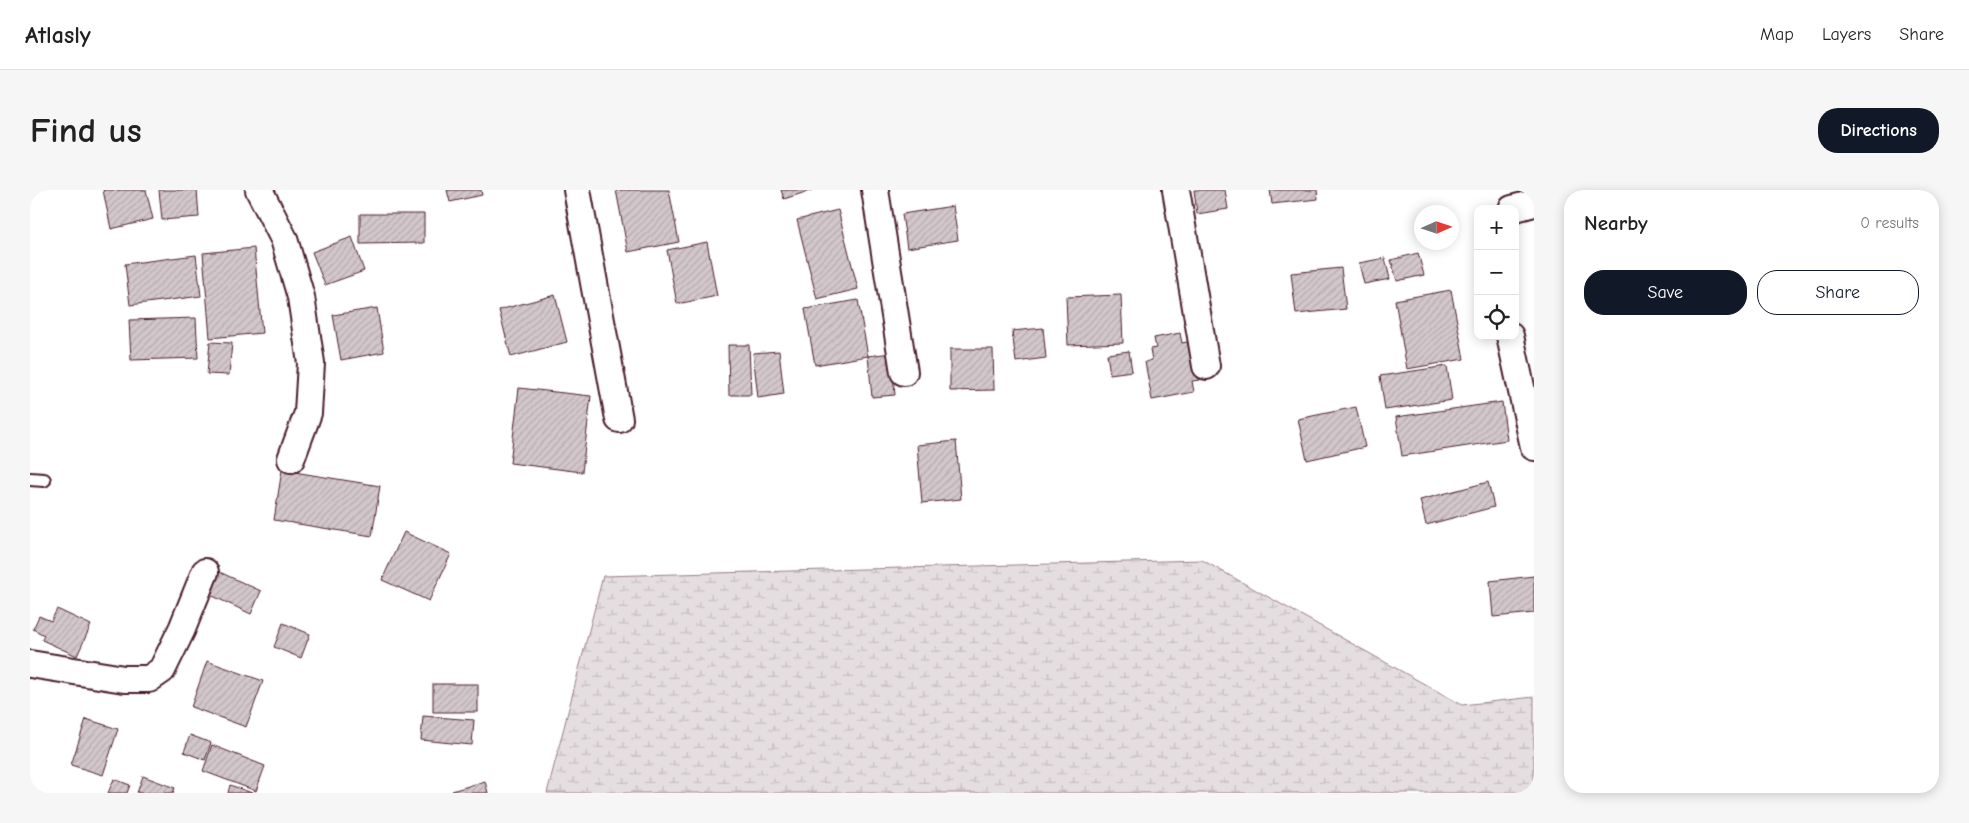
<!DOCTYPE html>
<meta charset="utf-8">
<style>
:root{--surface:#fff;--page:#f6f6f6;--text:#222;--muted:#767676;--line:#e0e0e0;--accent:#111827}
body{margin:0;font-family:"Comic Neue",sans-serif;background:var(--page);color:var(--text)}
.controls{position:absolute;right:15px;top:15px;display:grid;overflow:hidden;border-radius:10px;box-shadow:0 2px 12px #0003}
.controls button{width:45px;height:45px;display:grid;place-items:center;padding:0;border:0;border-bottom:1px solid var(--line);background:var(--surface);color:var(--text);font:25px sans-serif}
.compass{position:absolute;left:1384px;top:15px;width:45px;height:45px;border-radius:50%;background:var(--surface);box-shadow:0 2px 12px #0003;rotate:87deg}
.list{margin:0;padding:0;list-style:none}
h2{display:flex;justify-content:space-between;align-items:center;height:65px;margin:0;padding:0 20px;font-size:21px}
h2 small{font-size:16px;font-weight:400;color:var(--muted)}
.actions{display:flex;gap:10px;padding:15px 20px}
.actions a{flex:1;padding:11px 0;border:1px solid var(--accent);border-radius:20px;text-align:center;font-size:18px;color:var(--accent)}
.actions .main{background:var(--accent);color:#fff}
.icon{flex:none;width:28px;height:28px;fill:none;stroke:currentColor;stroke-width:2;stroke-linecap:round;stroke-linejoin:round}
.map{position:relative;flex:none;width:1504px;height:603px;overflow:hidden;border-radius:20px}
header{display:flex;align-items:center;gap:30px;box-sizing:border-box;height:70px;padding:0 25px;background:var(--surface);border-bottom:1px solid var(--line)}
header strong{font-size:24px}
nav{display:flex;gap:28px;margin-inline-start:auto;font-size:18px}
.intro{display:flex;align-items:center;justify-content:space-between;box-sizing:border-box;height:120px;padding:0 30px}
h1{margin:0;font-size:35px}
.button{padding:12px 22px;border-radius:20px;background:var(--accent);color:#fff;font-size:18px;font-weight:700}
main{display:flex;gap:30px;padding:0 30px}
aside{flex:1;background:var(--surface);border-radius:20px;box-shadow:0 2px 12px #0003}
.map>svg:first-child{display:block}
</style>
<header>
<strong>Atlasly</strong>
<nav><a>Map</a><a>Layers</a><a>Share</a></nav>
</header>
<div class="intro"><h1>Find us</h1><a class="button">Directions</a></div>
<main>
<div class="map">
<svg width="1504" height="603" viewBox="0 0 1504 603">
<defs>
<pattern id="wetland-marsh" width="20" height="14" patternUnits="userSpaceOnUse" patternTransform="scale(1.25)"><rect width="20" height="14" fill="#e5dee0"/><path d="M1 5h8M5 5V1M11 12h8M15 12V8" fill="none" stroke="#c6bec0"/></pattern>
<pattern id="building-hatch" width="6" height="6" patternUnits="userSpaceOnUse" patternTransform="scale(1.25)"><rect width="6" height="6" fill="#d2c7cb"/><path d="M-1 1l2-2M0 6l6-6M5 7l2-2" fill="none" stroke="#b6aaae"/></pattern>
</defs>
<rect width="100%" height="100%" fill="#fff"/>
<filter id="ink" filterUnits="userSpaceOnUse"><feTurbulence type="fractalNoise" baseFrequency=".02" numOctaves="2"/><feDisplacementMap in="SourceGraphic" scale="10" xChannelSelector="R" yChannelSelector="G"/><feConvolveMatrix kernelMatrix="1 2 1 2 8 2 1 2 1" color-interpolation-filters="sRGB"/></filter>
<g filter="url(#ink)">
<path fill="url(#wetland-marsh)" stroke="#987e86" d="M1172,370L1432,515L1504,507V603H517L573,386Z"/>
<g fill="url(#building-hatch)" stroke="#4a1f2b">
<path d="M73,0H116L123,29L81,39Z"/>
<path d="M129,0H167L169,27L132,30Z"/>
<path d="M417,0H451L452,5L420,12Z"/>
<path d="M586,0H639L649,52L598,62Z"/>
<path d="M751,0H782L754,9Z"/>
<path d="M1164,0H1195L1198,19L1167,24Z"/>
<path d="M1240,0H1287L1288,9L1242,14Z"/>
<path d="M923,16L928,50L877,58L872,24Z"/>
<path d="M808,20L828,99L787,109L767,30Z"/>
<path d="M330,24H394V53L330,54Z"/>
<path d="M322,47L334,81L295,95L282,62Z"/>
<path d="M677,52L687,106L647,114L637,60Z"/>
<path d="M224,58L232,143L180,148L173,63Z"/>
<path d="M1388,63L1394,85L1367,91L1361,70Z"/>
<path d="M166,65L171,106L100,115L95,74Z"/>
<path d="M1355,68L1360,89L1334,94L1329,73Z"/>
<path d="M1311,78L1316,119L1266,124L1261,83Z"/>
<path d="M1421,100L1434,169L1377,179L1365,110Z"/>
<path d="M525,105L537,152L481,167L469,120Z"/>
<path d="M1091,105L1093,153L1038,155L1036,107Z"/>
<path d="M828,110L838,166L785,175L775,119Z"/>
<path d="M347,118L354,162L311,170L303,125Z"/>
<path d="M166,128L168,168L101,170L99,130Z"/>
<path d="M1013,138L1016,168L986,172L982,141Z"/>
<path d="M1150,143L1152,153L1162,151L1170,190L1162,191L1164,202L1122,210L1115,172L1122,170L1120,159L1126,158L1124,148Z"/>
<path d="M180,152L202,153L199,185L177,184Z"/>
<path d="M698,155H719L721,205H699Z"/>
<path d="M920,159H963L964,200L920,201Z"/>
<path d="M749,161L754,204L728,208L723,163Z"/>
<path d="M1099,161L1102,181L1080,184L1077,164Z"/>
<path d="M861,163L865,205L842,207L838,166Z"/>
<path d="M1417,176L1422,210L1355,220L1350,186Z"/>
<path d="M489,198L561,206L552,282L480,273Z"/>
<path d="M1472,212L1477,250L1372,266L1366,227Z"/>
<path d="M1326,217L1335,257L1277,270L1268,229Z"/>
<path d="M926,251L931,309L892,313L887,255Z"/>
<path d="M252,280L350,296L342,346L244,330Z"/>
<path d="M1458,292L1464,317L1396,335L1390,310Z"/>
<path d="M374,342L421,364L399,411L352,390Z"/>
<path d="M185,380L231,401L221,424L174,402Z"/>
<path d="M1504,386V423L1463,427L1460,391Z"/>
<path d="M27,419L61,435L47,466L12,450L14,445L3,439L9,426L21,431Z"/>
<path d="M253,433L280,444L271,468L244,457Z"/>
<path d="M177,471L233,491L216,537L161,517Z"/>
<rect x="403" y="494" width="45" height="28"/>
<path d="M393,526L444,530L442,555L391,550Z"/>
<path d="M56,529L88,539L73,585L41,575Z"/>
<path d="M160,545L181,553L175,570L154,562Z"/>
<path d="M182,555L235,576L226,601L173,581Z"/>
<path d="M113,586L145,598L143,603H107Z"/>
<path d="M84,589L100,595L97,603H78Z"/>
<path d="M455,591L458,603H423L422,601Z"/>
<path d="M200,595L222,603H198Z"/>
</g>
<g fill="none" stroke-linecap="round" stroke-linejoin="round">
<defs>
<path id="service" d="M0,289L14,290"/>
<g id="minor">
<path d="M229,0L254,49L271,107L281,173L278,223L261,269"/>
<path d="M547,0L589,229"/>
<path d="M845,0L874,182"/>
<path d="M1146,0L1176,176"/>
<path d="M1482,19L1504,13"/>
<path d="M1480,146L1504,257"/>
<path d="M0,474L94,489H119L132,480L152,439L175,382"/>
</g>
</defs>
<use href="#service" stroke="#4a1f2b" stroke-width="16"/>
<use href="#minor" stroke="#4a1f2b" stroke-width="30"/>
<use href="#service" stroke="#fff" stroke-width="12"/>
<use href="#minor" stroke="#fff" stroke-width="26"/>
</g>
</g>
</svg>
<div class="controls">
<button>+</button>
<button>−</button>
<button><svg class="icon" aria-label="locate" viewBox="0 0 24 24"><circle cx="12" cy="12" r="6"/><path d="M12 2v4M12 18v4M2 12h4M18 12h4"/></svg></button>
</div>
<svg class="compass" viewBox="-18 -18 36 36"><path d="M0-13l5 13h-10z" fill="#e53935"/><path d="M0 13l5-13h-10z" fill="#767676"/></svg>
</div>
<aside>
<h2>Nearby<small>0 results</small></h2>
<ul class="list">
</ul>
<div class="actions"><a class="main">Save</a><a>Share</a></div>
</aside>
</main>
